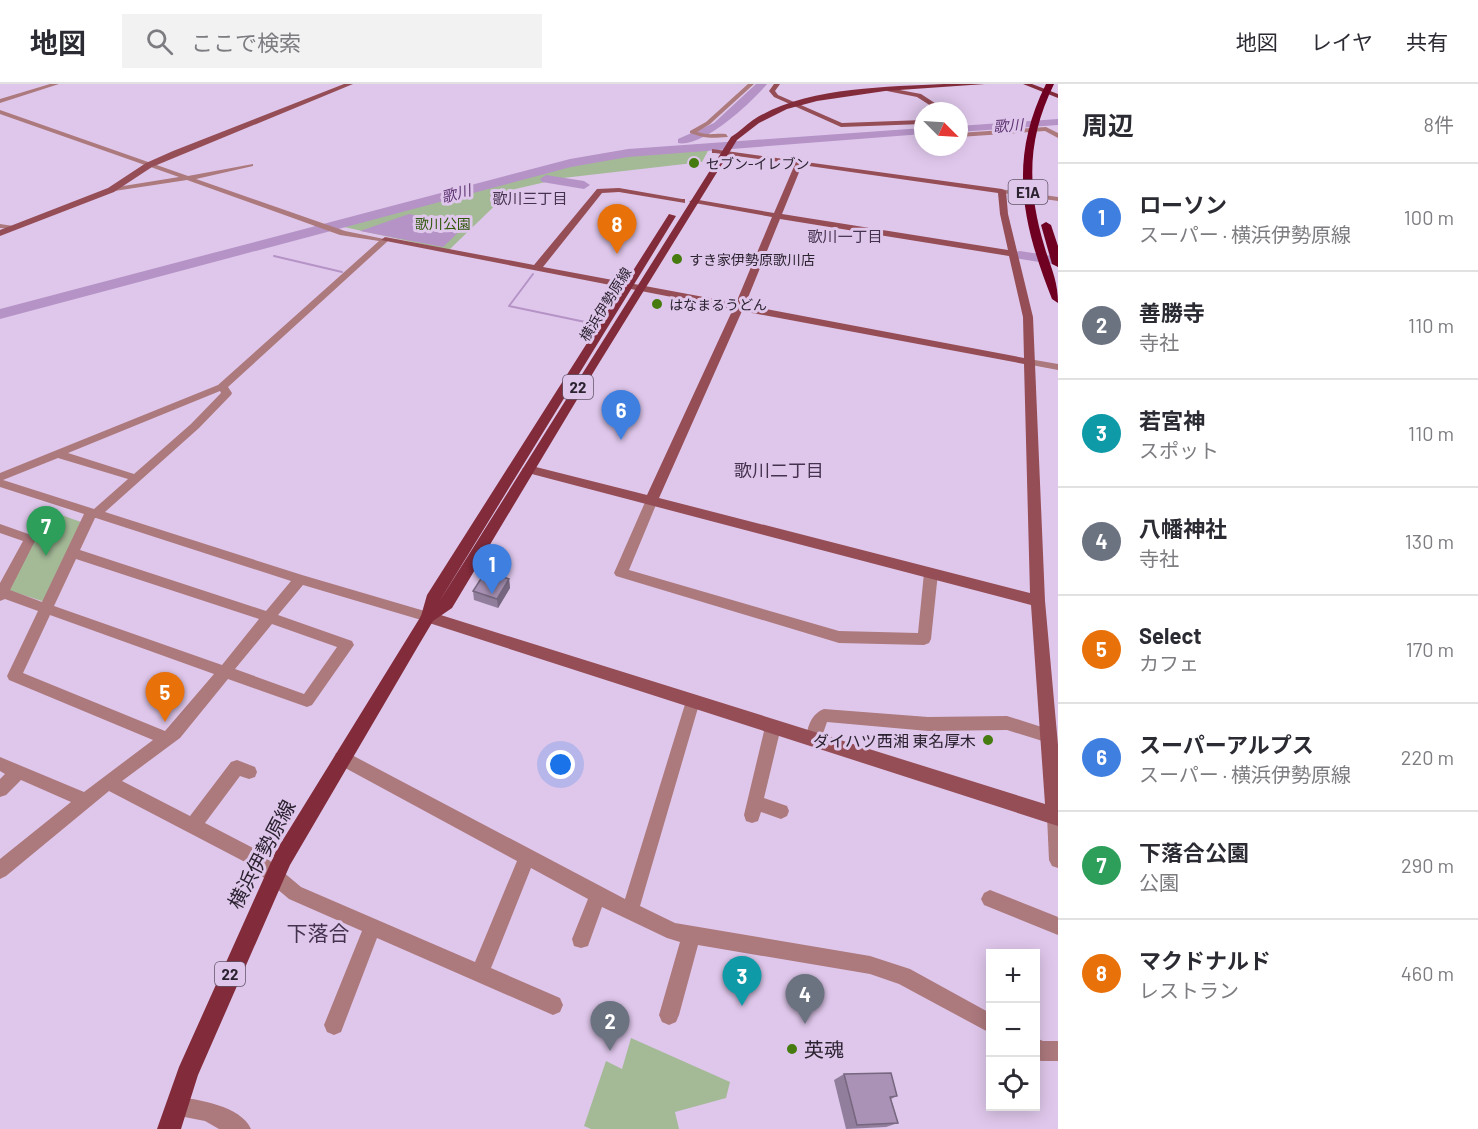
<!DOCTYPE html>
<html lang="ja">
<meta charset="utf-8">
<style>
:root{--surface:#fff;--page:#f2f2f3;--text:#2b2b33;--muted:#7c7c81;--line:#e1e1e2;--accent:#d93025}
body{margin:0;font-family:Barlow,"Noto Sans JP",sans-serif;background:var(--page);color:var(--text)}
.controls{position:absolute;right:18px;bottom:18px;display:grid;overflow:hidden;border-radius:0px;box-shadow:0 3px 15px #0003}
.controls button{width:54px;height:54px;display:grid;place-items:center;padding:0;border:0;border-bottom:2px solid var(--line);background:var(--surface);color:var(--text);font:30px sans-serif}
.compass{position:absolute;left:914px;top:18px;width:54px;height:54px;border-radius:50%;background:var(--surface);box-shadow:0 3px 15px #0003;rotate:114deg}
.you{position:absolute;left:561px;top:681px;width:21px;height:21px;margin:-15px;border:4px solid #fff;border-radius:50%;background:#1a73e8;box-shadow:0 0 0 9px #1a73e833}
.badge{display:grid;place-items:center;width:39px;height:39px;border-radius:50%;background:var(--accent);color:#fff;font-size:20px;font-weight:700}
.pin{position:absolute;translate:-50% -50px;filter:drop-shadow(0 2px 3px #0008)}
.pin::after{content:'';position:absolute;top:32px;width:21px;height:18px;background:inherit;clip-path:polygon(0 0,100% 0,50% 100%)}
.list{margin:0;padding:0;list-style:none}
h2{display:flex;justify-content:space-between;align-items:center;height:78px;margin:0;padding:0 24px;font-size:26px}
h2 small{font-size:20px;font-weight:400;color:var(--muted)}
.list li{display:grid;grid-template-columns:39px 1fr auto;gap:18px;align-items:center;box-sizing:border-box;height:108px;padding:0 24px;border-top:2px solid var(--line)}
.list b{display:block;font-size:22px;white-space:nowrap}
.list p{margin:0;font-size:20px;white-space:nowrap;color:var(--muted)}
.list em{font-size:20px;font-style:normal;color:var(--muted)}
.icon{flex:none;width:33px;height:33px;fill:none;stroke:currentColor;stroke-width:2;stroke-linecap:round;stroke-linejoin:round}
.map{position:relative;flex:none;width:1058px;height:1045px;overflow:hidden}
header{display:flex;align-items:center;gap:36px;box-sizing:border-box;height:84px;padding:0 30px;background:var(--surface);border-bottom:2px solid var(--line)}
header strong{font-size:28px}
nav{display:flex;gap:33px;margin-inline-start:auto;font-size:21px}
.search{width:420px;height:54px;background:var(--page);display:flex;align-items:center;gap:15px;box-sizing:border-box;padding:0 21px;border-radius:0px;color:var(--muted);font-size:22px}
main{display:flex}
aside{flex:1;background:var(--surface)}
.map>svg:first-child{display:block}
</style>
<header>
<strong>地図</strong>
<div class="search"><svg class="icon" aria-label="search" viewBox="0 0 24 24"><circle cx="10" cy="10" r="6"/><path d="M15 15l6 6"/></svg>ここで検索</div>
<nav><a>地図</a><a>レイヤ</a><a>共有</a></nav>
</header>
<main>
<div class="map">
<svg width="1058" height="1045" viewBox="0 0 1058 1045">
<rect width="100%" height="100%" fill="#dfc7eb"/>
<g fill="#a4ba97">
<path d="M710,63L702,78L563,94L511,106L449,166L344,143L570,80L613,73Z"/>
<path d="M50,427L81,438L45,518L8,506Z"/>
<path d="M631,954L730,998L726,1014L675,1028L679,1045H591L584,1042L606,977L622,985Z"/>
</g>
<path fill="#b593c6" d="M409,130L466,141L443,163L360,147Z"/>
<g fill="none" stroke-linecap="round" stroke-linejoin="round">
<g stroke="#b593c6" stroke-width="2">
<path d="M274,172L342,188"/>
<path d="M533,190L509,222L590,239"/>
</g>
<g fill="#b593c6" fill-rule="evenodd">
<path d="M756,0H767C752,18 703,64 678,59V55L714,39Z"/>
<path d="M1058,35V41L959,48V42Z"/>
<path d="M923,44V50L628,73L571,83L0,235V225L570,75L628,65Z"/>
<path d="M546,91L584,97L590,101L584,105L542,98L540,95Z"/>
<path d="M1020,167L1058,173V181L1015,174L1013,171L1015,168Z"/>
</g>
<g fill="#ac797d" fill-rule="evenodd">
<path d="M50,0H59L0,19V15Z"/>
<path d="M748,0H754L710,40L697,48C711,52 713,49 726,50L728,53C711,54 707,55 690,49V47L706,38Z"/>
<path d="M0,26L188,92L253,80V82L196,95L345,147L389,156L228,303L232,309L231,311L199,344L105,428L302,491L428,528L433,529L435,533L433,537L428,538L303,501L278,531L352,557L354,561L312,621L307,623L228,595L180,654L122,697L190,732L231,678L237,676L255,683L257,688L255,693L249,695L240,692L205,739L257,766L301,803L475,878L517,777L336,679L334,674L336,669L342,667L348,669L625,815L686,617L688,613L693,611L698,613L700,617L640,822L675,839L870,872L910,885L990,929V949L899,900L870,890L698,861L679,931L676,938L669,941L662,938L659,931L680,858L667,854L602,823L588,862L581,864L574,862L572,855L588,815L531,784L491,884L560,914L563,921L560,928L553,931L377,854L341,948L334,951L327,948L324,941L362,847L289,815L245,778L109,707L6,792L0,795V775L71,718L21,696L6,711L0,713V695L5,690L0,687V673L84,708L153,656L9,596L7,592L38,527L5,515L0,517V499L23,457L0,449V440L34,452L36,455L10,506L42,518L84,430L0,403V389L218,301L379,157L340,151L187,96L108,108L107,106L111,104L179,93L0,30ZM220,307L221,309L191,340L134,390L68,369ZM58,374L128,395L94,425L3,396ZM95,434H96L291,497L266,527L80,466ZM76,475L259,535L222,581L54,522ZM50,531L214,590L165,647L23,589ZM272,540L337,563L304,610L235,585Z"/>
<path d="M1046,43L1058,49V54L1045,47L959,53V49Z"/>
<path d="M999,105L1058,113V117L1002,109H999Z"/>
<path d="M0,140L20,143L16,145L0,144Z"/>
<path d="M1029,275L1058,280V286L1026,280V276Z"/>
<path d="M652,412L658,416L629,486L839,547L918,549L924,489L931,484L938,489L931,555L929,559L924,561L839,559L616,492L614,489L646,416Z"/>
<path d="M824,625L928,633L1007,632L1054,647L1057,652L1054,657L1049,659L1007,646L928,647L827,638L819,661L814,663L809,661C803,649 811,629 824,625Z"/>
<path d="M773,636L778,638L781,643L764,714L787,722L789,727L787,732L781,735L761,728L758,737L752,739L746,737L744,731L765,643L768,638Z"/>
<path d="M1055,724L1058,725V784L1052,782L1049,776L1047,732L1049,726Z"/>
<path d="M990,806L1058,833V851L984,821L981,815L984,809Z"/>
<path d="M1036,954L1043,957H1058V977H1041L1036,975Z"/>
<path d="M176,1013C198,1015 241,1022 251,1045H219L205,1037L169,1030L166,1023L169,1016Z"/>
</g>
<g fill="#954d56" fill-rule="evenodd">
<path d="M344,0H353L152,83L114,108L0,152V146L108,104L146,79L173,67Z"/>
<path d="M774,0H780L775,7L778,11L842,39L923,36V40L841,43L774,13L769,7Z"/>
<path d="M889,4L921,10L947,27H939L917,13L887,7Z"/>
<path d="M712,65L1002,105L1006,107L1008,130L1033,233L1045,517L1058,661V742L423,537L420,533L423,529L428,527L1045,720L1031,521L528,389L522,385L528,381L647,411L733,225L381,156L385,153L534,181L597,105L619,104L682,115H685V119L619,108L602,109L543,183L736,219L772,133L689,118L693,115L774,129L795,80L715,69H712ZM802,81L998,109L1000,130L1008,166L782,130ZM780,135L1009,172L1023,233L1024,274L745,221ZM742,227L1024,280L1030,509L659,414Z"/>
</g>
<g fill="#822b3a" fill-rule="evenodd">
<path d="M944,0H985L885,7L817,17L787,25L759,39L737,56L596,284L452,524L433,537L417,564L290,781L198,991L181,1045H157L179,983L276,767L421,532L427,511L669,130L676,132L439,518L731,53C739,48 746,41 753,36C804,3 885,3 944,0Z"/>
<path d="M1023,0H1032L1058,10V14Z"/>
</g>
<g fill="#700022" fill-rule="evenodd">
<path d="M1046,0H1054C1027,55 1027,103 1044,161C1050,182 1058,196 1058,219L1052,215C1022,139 1008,76 1046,0Z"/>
<path d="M1046,138L1051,141L1058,162V183L1052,180L1041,141Z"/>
</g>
</g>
<g fill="#917e9c">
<path d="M509,495L510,504L498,524L474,516L473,507Z"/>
<path d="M844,990L897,1012L891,1015L898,1039L886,1043L846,1045L834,996Z"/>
</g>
<path fill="#76667f" d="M509,495L510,504L498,524L497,515Z"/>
<g fill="#a992b5" stroke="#76667f" stroke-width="1.5">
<path d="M486,487L509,495L497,515L473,507Z"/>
<path d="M891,989L897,1012L890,1013L898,1039L857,1041L844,990Z"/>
</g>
<g fill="#457b0f" stroke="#dfc7eb" stroke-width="2">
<circle cx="694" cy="79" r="6"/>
<circle cx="677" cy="175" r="6"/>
<circle cx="657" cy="220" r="6"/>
<circle cx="988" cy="656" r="6"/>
<circle cx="792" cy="965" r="6"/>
</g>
<g text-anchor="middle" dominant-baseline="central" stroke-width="6" stroke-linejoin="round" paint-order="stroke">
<g font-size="14" fill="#2b2230" stroke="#dfc7eb" text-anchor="start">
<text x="706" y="79">セブン-イレブン</text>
<text x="689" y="175">すき家伊勢原歌川店</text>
<text x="669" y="220">はなまるうどん</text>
</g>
<g font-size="14" fill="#30580b" stroke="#dfc7eb">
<text x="443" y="139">歌川公園</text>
</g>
<g font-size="14" fill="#2b2230" stroke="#dfc7eb">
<text transform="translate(605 220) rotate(-58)">横浜伊勢原線</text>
</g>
<g font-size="15" font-style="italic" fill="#5f3473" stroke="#dfc7eb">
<text transform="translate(1008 41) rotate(-4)">歌川</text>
<text transform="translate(456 109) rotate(-15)">歌川</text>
</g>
<g fill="#dfc7eb" stroke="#615468" stroke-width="1.5">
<rect x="1008.5" y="96" width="39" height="24" rx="4.5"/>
<rect x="563" y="291" width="30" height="24" rx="4.5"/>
<rect x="215" y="878" width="30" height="24" rx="4.5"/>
</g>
<g font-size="15" font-weight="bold" fill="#2b2230">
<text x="1028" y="108">E1A</text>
<text x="578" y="303">22</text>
<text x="230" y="890">22</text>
</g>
<g font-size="15" fill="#45324f" stroke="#dfc7eb">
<text x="530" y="114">歌川三丁目</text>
<text x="845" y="152">歌川一丁目</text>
</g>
<g font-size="16" fill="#2b2230" stroke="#dfc7eb" text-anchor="end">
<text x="976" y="656">ダイハツ西湘 東名厚木</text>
</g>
<g font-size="18" fill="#45324f" stroke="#dfc7eb">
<text x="779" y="386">歌川二丁目</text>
</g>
<g font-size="20" fill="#2b2230" stroke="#dfc7eb">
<text transform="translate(261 770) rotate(-62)">横浜伊勢原線</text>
</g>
<g font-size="20" fill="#2b2230" stroke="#dfc7eb" text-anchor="start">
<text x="804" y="965">英魂</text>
</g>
<g font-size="21" fill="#45324f" stroke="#dfc7eb">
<text x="318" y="848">下落合</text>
</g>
</g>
</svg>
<div class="controls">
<button>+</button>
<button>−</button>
<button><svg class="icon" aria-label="locate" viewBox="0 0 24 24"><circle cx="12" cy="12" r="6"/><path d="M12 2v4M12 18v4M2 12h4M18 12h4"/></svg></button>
</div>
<svg class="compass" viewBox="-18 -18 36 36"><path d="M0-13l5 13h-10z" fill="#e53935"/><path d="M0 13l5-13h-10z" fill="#7c7c81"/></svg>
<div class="you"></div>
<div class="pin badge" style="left:492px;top:510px;background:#3f7fe0">1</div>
<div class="pin badge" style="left:610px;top:967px;background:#6b7280">2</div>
<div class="pin badge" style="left:742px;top:922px;background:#0f9aa8">3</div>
<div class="pin badge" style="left:805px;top:940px;background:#6b7280">4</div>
<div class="pin badge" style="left:165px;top:638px;background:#e8710a">5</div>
<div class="pin badge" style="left:621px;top:356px;background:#3f7fe0">6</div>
<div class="pin badge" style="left:46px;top:472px;background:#2e9e5b">7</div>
<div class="pin badge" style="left:617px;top:170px;background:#e8710a">8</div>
</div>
<aside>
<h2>周辺<small>8件</small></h2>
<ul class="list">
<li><span class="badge" style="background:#3f7fe0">1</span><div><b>ローソン</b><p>スーパー · 横浜伊勢原線</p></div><em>100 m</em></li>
<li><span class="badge" style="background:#6b7280">2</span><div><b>善勝寺</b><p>寺社</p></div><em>110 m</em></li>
<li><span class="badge" style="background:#0f9aa8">3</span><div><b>若宮神</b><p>スポット</p></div><em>110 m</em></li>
<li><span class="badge" style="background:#6b7280">4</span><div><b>八幡神社</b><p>寺社</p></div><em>130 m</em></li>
<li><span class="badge" style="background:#e8710a">5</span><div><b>Select</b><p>カフェ</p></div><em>170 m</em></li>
<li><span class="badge" style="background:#3f7fe0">6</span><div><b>スーパーアルプス</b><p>スーパー · 横浜伊勢原線</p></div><em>220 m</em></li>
<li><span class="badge" style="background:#2e9e5b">7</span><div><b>下落合公園</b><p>公園</p></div><em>290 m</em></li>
<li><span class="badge" style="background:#e8710a">8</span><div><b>マクドナルド</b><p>レストラン</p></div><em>460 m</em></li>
</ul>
</aside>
</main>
